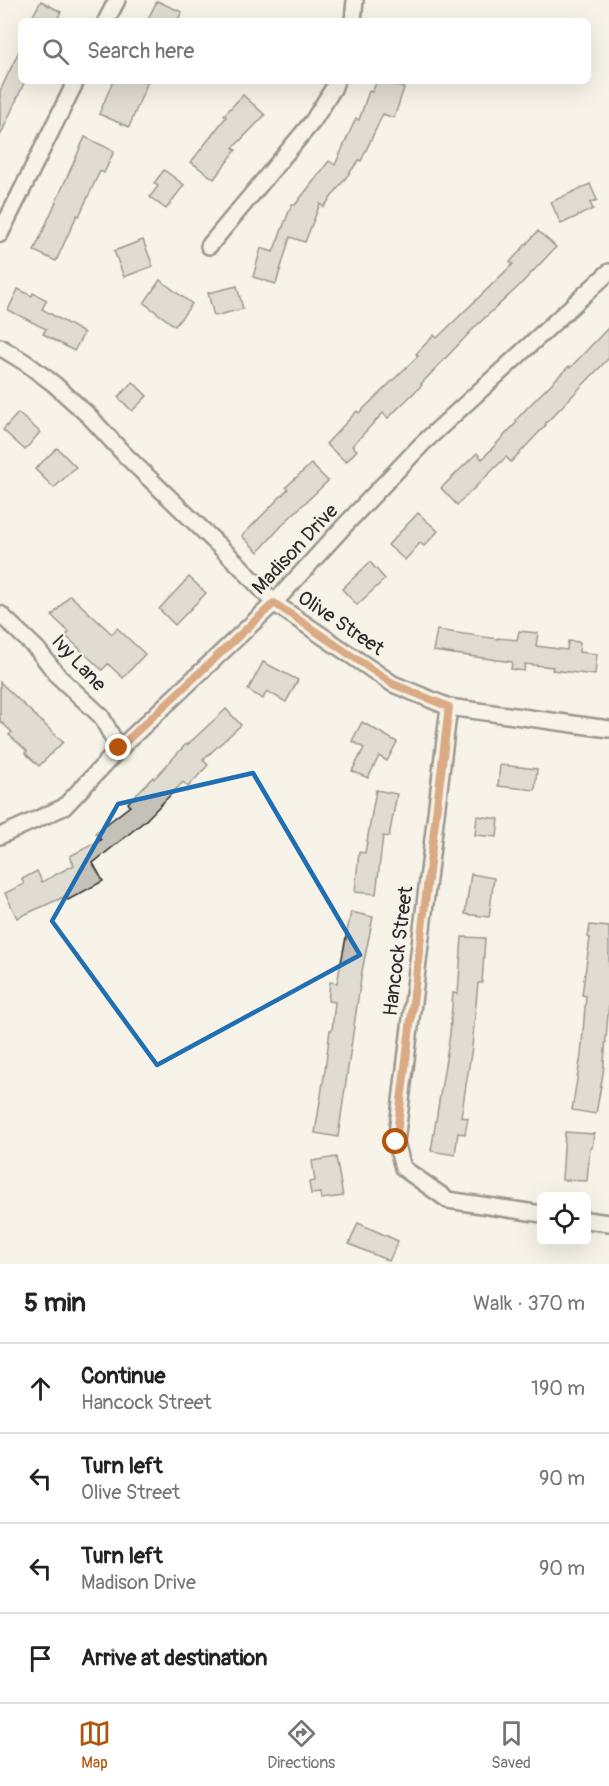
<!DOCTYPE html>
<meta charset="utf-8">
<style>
:root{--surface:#fff;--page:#f6f6f6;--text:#222;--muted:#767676;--line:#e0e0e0;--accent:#b45309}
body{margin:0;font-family:Pangolin,sans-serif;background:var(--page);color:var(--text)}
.controls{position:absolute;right:18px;bottom:18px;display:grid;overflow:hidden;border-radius:9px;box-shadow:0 6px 24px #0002}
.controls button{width:54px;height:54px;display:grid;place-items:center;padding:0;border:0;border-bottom:2px solid var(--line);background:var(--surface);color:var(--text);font:30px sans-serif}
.stop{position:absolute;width:18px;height:18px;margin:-14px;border:4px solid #b45309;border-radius:50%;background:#fff}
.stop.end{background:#b45309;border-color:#fff;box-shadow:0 2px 6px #0008}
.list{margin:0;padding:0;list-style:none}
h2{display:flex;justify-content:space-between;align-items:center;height:78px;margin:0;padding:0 24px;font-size:26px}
h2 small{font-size:20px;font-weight:400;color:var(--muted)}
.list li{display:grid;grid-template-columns:39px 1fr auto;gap:18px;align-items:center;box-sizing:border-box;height:90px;padding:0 24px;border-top:2px solid var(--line)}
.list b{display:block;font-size:22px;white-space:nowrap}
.list p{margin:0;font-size:20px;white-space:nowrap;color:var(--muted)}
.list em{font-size:20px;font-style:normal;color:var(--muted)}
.icon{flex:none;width:33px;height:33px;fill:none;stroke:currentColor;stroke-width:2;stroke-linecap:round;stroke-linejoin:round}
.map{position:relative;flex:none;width:609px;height:1264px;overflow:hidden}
.search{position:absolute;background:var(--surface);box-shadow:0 6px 24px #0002;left:18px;right:18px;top:18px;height:66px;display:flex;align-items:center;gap:15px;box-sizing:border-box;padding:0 21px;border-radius:9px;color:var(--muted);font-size:22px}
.sheet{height:438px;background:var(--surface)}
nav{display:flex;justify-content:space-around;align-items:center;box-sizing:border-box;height:84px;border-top:2px solid var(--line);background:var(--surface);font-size:16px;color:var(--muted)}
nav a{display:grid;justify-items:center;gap:3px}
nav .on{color:var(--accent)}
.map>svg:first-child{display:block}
</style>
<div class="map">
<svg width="609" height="1264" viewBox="0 0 609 1264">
<rect width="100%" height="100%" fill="#f7f3e8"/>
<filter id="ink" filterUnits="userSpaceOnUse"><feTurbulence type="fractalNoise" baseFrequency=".0167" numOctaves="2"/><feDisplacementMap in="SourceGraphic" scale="12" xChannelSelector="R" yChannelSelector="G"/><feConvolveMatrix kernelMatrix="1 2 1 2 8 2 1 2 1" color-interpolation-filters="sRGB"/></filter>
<g filter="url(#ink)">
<g fill="#c4c1b9" stroke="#2b2b2b" stroke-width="1.5">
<path d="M41,1L61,12L56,21H30Z"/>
<path d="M157,1L182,12L177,21H147Z"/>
<path d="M21,47V81H25L0,136V91Z"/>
<path d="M113,81H148L129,127L99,114Z"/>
<path d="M377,81H396L395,85L404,88L394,118L383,114L361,161L359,160L324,207L320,204L305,242L290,237L276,284L253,277L261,248L273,252L292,204L295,205L329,161L335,165L356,118L359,120L369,91L372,92Z"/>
<path d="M243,95L265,115L233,148L236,150L214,179L191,162L226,117L224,115Z"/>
<path d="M85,137L114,151L104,173L100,171L79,216L77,215L56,261L34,251Z"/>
<path d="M164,170L184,185L166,209L150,197L158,186L154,183Z"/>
<path d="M590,184L597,200L590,203L593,209L561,224L551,202Z"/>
<path d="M538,231L556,247L519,286L476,326L421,384L422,385L388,418L383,413L352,446L357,450L346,462L326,444L357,411L359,413L418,356L416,354L434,335L437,338L513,264L510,262Z"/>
<path d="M143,240L153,266L124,277L114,251Z"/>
<path d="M160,280L192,304L175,326L144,303Z"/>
<path d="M237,286L243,309L214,316L208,293Z"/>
<path d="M18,289L32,296L33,293L47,300L42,309L84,333L74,351L43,334L46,329L8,310Z"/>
<path d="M609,327V358L545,424L546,425L511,462L506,457L457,505L441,488L477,453L482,459L517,422L516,420L527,408L569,366L570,368Z"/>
<path d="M133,382L147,396L132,411L118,397Z"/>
<path d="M18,413L40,432L25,450L3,430Z"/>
<path d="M57,448L76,467L54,488L35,469Z"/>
<path d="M311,464L328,481L287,520L258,552L242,536L288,489L286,487Z"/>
<path d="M418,513L438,531L424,546L420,543L405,560L388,545Z"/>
<path d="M370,562L385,579L357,605L342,589Z"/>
<path d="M189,577L206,593L175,625L159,609Z"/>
<path d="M70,595L112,634L117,628L145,654L123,678L108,664L102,670L66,636L69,632L52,616Z"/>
<path d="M437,630L498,639V638L517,640L519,631L538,633L536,646L567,650L568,641L580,642L579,652L597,654L595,675L552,670L553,667L525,664L524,671L511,669L512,662L433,651Z"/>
<path d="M263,662L298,680L286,702L267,691L263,699L248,690Z"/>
<path d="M0,682L63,742L39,766L25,753L27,751L9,735L12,732L0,721Z"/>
<path d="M226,709L241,725L203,760L208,765L188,787L183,782L145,821L93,863L103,881L68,900L66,896L17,918L5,893L24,884L22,879L37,871L42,882L74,865L70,856L101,840L95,833L130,806L128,803L153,777L154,779L186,744L187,745Z"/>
<path d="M362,722L397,742L387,761L379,756L368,778L352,771L364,748L352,741Z"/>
<path d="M500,765L537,769L535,790L498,786Z"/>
<path d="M376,790L397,794L389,837L383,836L376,894L355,892L359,852L365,853Z"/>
<path d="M477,816L499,819L497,837L475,835Z"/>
<path d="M471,874L494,878L489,917L465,914Z"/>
<path d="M351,912L373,917L362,971L338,1137L315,1133L325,1070L330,1030H332L335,1002L328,1001L330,982L337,983Z"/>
<path d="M590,925L609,927V1003L603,1074L596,1114L572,1110L581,1055L586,996L582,995L590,938L588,937Z"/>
<path d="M462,937L485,938L482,983H478L472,1047L461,1117L468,1118L465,1134L458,1133L455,1155L431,1151L450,1034L453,993L458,994Z"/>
<path d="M565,1132L594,1134L592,1148H590L587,1181L562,1180Z"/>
<path d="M336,1157L343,1196L321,1199L320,1193L311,1194L309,1182L315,1181L312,1161Z"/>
<path d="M358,1223L398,1241L389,1261L349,1244Z"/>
</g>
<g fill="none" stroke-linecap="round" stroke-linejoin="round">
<defs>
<g id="street">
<path d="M106,21L117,0"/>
<path d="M353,21L355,0"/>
<path d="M0,234L76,81"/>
<path d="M209,246L313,121L333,89L336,81"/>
<path d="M0,347L26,363L54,384L89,416L125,455L240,566L274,603L393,684L449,707L609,729"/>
<path d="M0,614L37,649L59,677L101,716L119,749"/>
<path d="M449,707L396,1142L403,1168L448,1200L542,1214"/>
<path d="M0,836L64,807L119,749L274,603L346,524L422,444L609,272"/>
<path d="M586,1220L609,1223"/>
</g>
</defs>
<use href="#street" stroke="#2b2b2b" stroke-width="20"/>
<use href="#street" stroke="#f7f3e8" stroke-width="15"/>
</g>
</g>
<g fill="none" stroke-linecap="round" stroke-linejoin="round" filter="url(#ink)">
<path stroke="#b45309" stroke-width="8" d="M119,748L274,603L393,684L449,707L396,1142"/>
</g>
<path d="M0 0H609V1264H0ZM253,773L360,955L157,1065L52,921L118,804Z" fill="#f7f3e8" fill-opacity=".55" fill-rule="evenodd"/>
<path fill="none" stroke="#1f6fb2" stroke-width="4.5" stroke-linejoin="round" d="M253,773L360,955L157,1065L52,921L118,804Z"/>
<g text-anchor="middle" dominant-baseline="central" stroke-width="4.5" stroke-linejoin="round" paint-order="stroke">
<g font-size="20" fill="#2b2b2b" stroke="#f7f3e8">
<text transform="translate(295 549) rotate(-47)">Madison Drive</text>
<text transform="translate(341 623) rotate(34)">Olive Street</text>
<text transform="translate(79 663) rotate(47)">Ivy Lane</text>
<text transform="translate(398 951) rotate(-83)">Hancock Street</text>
</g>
</g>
</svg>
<div class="controls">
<button><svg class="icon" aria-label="locate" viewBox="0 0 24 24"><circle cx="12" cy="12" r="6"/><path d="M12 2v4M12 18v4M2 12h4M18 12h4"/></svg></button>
</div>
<div class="stop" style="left:396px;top:1142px"></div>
<div class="stop end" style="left:119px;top:748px"></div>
<div class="search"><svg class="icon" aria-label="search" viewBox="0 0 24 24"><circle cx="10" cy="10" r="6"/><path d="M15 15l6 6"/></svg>Search here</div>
</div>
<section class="sheet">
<h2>5 min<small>Walk · 370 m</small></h2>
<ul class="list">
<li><svg class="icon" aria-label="ahead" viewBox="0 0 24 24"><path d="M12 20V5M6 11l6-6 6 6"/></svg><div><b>Continue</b><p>Hancock Street</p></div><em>190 m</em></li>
<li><svg class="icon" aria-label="left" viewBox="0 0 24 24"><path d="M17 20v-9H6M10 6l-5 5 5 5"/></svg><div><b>Turn left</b><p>Olive Street</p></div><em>90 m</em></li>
<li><svg class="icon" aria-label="left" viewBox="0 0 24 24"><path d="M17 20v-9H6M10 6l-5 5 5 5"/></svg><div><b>Turn left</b><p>Madison Drive</p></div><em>90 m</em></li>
<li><svg class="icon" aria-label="arrive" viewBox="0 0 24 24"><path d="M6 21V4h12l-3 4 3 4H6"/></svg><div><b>Arrive at destination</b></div></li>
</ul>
</section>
<nav>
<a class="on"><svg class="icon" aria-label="map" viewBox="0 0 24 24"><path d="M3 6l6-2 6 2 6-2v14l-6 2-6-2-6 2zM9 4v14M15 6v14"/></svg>Map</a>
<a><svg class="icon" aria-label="directions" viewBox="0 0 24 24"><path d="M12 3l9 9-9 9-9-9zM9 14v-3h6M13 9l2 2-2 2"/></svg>Directions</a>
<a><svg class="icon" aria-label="saved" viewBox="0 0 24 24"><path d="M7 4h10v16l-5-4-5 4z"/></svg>Saved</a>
</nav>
